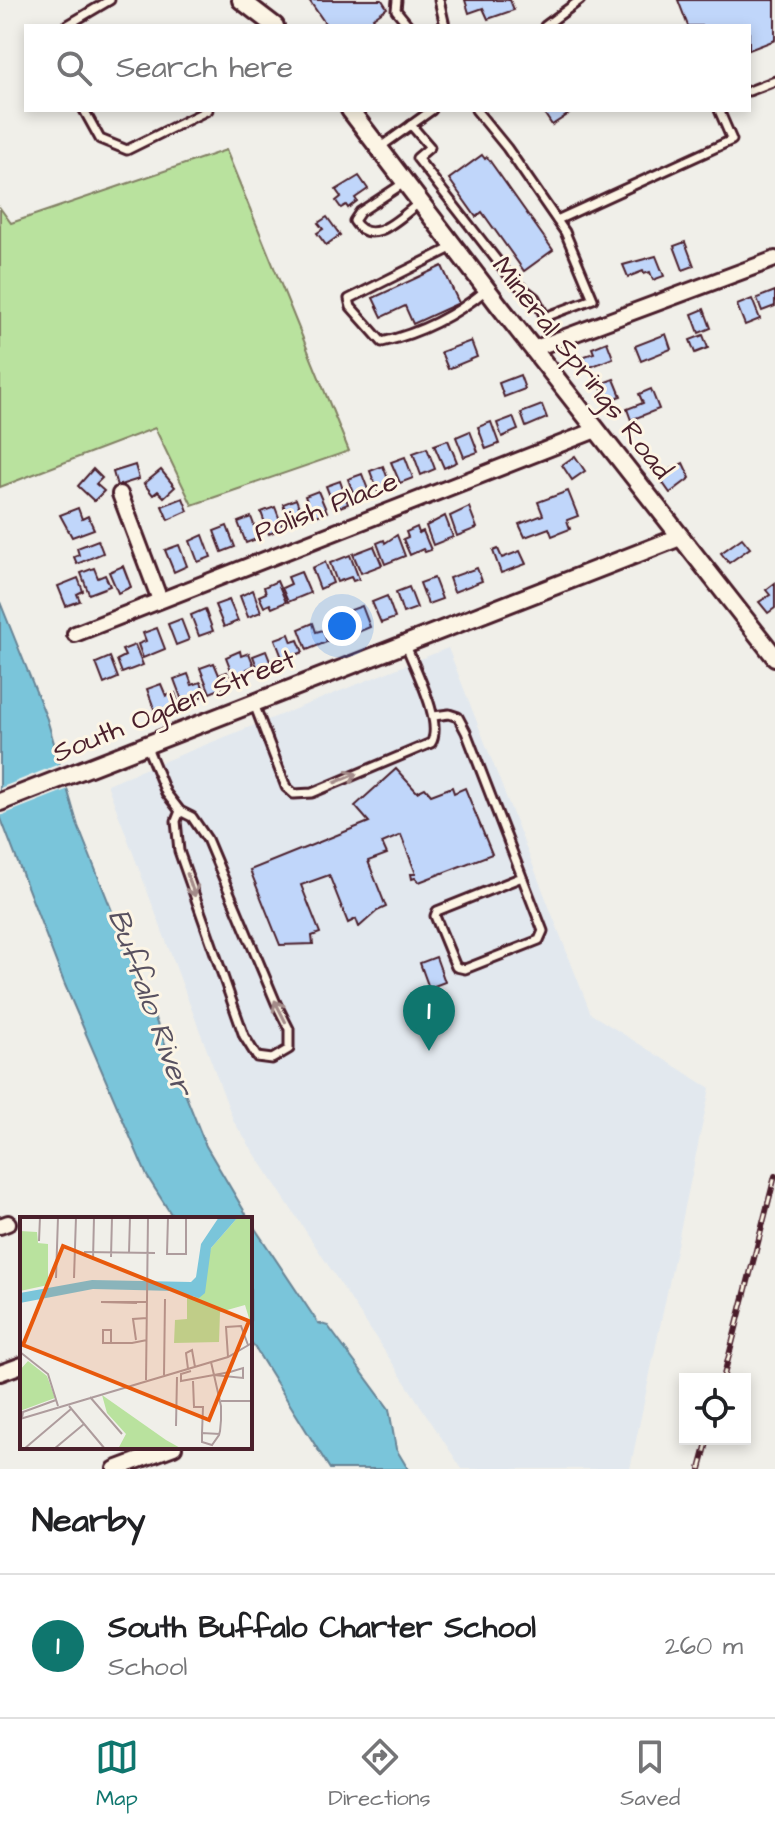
<!DOCTYPE html>
<style>
:root{--surface:#fff;--page:#f6f6f6;--text:#202124;--muted:#757577;--line:#e0e0e0;--accent:#0f766e}
body{margin:0;font-family:"Architects Daughter",sans-serif;background:var(--page);color:var(--text)}
.controls{position:absolute;right:24px;bottom:24px;display:grid;overflow:hidden;border-radius:0px;box-shadow:0 4px 12px #0003}
.controls button{width:72px;height:72px;display:grid;place-items:center;padding:0;border:0;border-bottom:2px solid var(--line);background:var(--surface);color:var(--text);font:40px sans-serif}
.you{position:absolute;left:342px;top:626px;width:28px;height:28px;margin:-20px;border:6px solid #fff;border-radius:50%;background:#1a73e8;box-shadow:0 0 0 12px #1a73e833}
.badge{display:grid;place-items:center;width:52px;height:52px;border-radius:50%;background:var(--accent);color:#fff;font-size:26px;font-weight:700}
.pin{position:absolute;translate:-50% -66px;filter:drop-shadow(0 2px 4px #0008)}
.pin::after{content:'';position:absolute;top:42px;width:28px;height:24px;background:inherit;clip-path:polygon(0 0,100% 0,50% 100%)}
.list{margin:0;padding:0;list-style:none}
h2{display:flex;justify-content:space-between;align-items:center;height:104px;margin:0;padding:0 32px;font-size:34px}
h2 small{font-size:26px;font-weight:400;color:var(--muted)}
.list li{display:grid;grid-template-columns:52px 1fr auto;gap:24px;align-items:center;box-sizing:border-box;height:144px;padding:0 32px;border-top:2px solid var(--line)}
.list b{display:block;font-size:30px;white-space:nowrap}
.list p{margin:0;font-size:26px;white-space:nowrap;color:var(--muted)}
.list em{font-size:26px;font-style:normal;color:var(--muted)}
.icon{flex:none;width:44px;height:44px;fill:none;stroke:currentColor;stroke-width:2;stroke-linecap:round;stroke-linejoin:round}
.map{position:relative;flex:none;width:775px;height:1469px;overflow:hidden}
.search{position:absolute;background:var(--surface);box-shadow:0 4px 12px #0003;left:24px;right:24px;top:24px;height:88px;display:flex;align-items:center;gap:20px;box-sizing:border-box;padding:0 28px;border-radius:0px;color:var(--muted);font-size:30px}
.sheet{height:248px;background:var(--surface)}
nav{display:flex;justify-content:space-around;align-items:center;box-sizing:border-box;height:112px;border-top:2px solid var(--line);background:var(--surface);font-size:22px;color:var(--muted)}
nav a{display:grid;justify-items:center;gap:4px}
nav .on{color:var(--accent)}
.map>svg:first-child{display:block}
</style>
<div class="map">
<svg width="775" height="1469" viewBox="0 0 775 1469">
<rect width="100%" height="100%" fill="#f0efe9"/>
<filter id="ink" filterUnits="userSpaceOnUse"><feTurbulence type="fractalNoise" baseFrequency=".0125" numOctaves="2"/><feDisplacementMap in="SourceGraphic" scale="16" xChannelSelector="R" yChannelSelector="G"/><feConvolveMatrix kernelMatrix="1 2 1 2 8 2 1 2 1" color-interpolation-filters="sRGB"/></filter>
<g filter="url(#ink)">
<path fill="#e2e8ee" d="M448,648L591,1014L710,1088L630,1469H462L234,1122L107,784Z"/>
<path fill="#b9e29e" stroke="#828064" stroke-width="2" d="M226,150L349,451L192,505L155,428L0,487V208L11,223Z"/>
<g fill="#7ac5da" stroke="#678394" stroke-width="2">
<path d="M0,602L47,719L78,826L206,1146L249,1219H174L147,1176L65,985L0,816Z"/>
<path d="M250,1221L318,1323L328,1326L389,1409L396,1449L408,1469H330L250,1340Z"/>
</g>
<path fill="#f0efe9" d="M64,762L71,788L0,816V788Z"/>
<g fill="#c0d6fa" stroke="#4a1f2b" stroke-width="2">
<path d="M309,0H382L387,8L373,18L378,26H327Z"/>
<path d="M465,0H510L514,10L488,19L483,8L469,13Z"/>
<path d="M678,0H775V40L749,50V26H688Z"/>
<path d="M542,110H575L552,125Z"/>
<path d="M482,155L485,159L487,157L553,250L524,271L482,212L476,217L449,179Z"/>
<path d="M359,176L368,189L355,198L357,201L348,208L346,205L341,208L336,201L341,197L336,190Z"/>
<path d="M327,217L340,235L326,245L317,233L323,229L318,223Z"/>
<path d="M685,242L694,266L683,270L674,246Z"/>
<path d="M656,256L664,276L653,280L650,272L644,274L643,271L628,277L623,265Z"/>
<path d="M442,266L459,303L413,324L405,306L382,317L373,298Z"/>
<path d="M775,291V306L762,311L757,298Z"/>
<path d="M752,299L760,319L745,325L737,305Z"/>
<path d="M704,309L711,328L699,333L692,314Z"/>
<path d="M666,334L671,349L641,361L635,346Z"/>
<path d="M703,335L708,348L695,353L690,340Z"/>
<path d="M471,341L477,357L448,369L441,352Z"/>
<path d="M607,342L613,358L583,370L579,358L594,353L592,348Z"/>
<path d="M520,375L525,389L504,397L499,383Z"/>
<path d="M614,379L621,396L606,401L600,384Z"/>
<path d="M651,389L659,409L631,420L627,409L643,403L639,394Z"/>
<path d="M542,405L547,418L526,427L521,413Z"/>
<path d="M513,417L518,430L502,437L497,423Z"/>
<path d="M491,422L499,444L486,449L478,427Z"/>
<path d="M470,431L478,452L464,457L456,437Z"/>
<path d="M448,440L457,462L444,468L434,445Z"/>
<path d="M427,448L435,469L421,475L413,453Z"/>
<path d="M575,456L585,471L572,480L562,465Z"/>
<path d="M405,457L413,478L400,483L391,462Z"/>
<path d="M683,463L690,478L670,493L658,476Z"/>
<path d="M135,465L139,479L117,486L113,472Z"/>
<path d="M383,466L391,487L378,492L370,471Z"/>
<path d="M93,469L102,478L96,484L104,491L94,501L78,486Z"/>
<path d="M161,470L175,487L164,497L158,491L153,495L144,484Z"/>
<path d="M362,474L370,495L356,500L348,479Z"/>
<path d="M340,481L348,504L335,509L326,486Z"/>
<path d="M318,491L327,512L313,517L305,496Z"/>
<path d="M568,491L578,516L567,520L570,529L552,536L549,528L525,537L519,524L543,515L538,502Z"/>
<path d="M183,498L188,511L168,520L162,506Z"/>
<path d="M296,499L304,520L291,525L283,504Z"/>
<path d="M275,507L283,528L269,534L261,512Z"/>
<path d="M469,507L477,528L457,536L450,516Z"/>
<path d="M78,508L82,519L88,516L94,529L72,537L60,515Z"/>
<path d="M445,516L453,537L433,545L426,526Z"/>
<path d="M251,517L259,538L246,543L238,522Z"/>
<path d="M227,526L235,547L222,552L214,531Z"/>
<path d="M417,527L419,533L423,531L431,550L425,552L423,549L410,555L403,539L408,537L406,532Z"/>
<path d="M203,535L211,557L198,562L190,541Z"/>
<path d="M397,535L405,556L385,564L377,543L384,540L385,543Z"/>
<path d="M742,538L750,548L729,563L721,553Z"/>
<path d="M98,540L103,553L77,564L74,557L79,555L77,548Z"/>
<path d="M179,545L187,566L174,572L165,550Z"/>
<path d="M374,546L382,565L361,573L353,554Z"/>
<path d="M498,549L502,558L520,551L526,564L501,573L493,551Z"/>
<path d="M350,555L359,579L353,581L351,577L337,582L330,563Z"/>
<path d="M325,562L333,583L320,589L312,568Z"/>
<path d="M123,566L131,587L118,593L109,572Z"/>
<path d="M94,568L98,578L105,575L110,586L89,594L81,573Z"/>
<path d="M477,568L482,581L454,592L449,578Z"/>
<path d="M301,572L310,593L288,602L282,588L291,584L288,577Z"/>
<path d="M78,578L83,591L77,594L80,601L66,606L58,586Z"/>
<path d="M434,578L442,599L428,604L420,583Z"/>
<path d="M277,581L286,602L272,608L270,604L264,607L259,596L266,593L264,587Z"/>
<path d="M775,583V608L768,613L759,602L770,595L766,590Z"/>
<path d="M409,587L417,608L403,613L396,592Z"/>
<path d="M253,590L261,612L248,617L240,596Z"/>
<path d="M387,596L395,618L381,623L372,602Z"/>
<path d="M229,600L238,621L224,627L215,605Z"/>
<path d="M362,606L370,627L356,633L348,611Z"/>
<path d="M205,609L213,631L199,636L191,615Z"/>
<path d="M338,615L346,636L332,642L324,620Z"/>
<path d="M181,619L189,640L176,645L168,624Z"/>
<path d="M313,623L316,632L323,630L327,642L307,650L299,629Z"/>
<path d="M157,628L165,649L143,658L138,644L146,641L143,633Z"/>
<path d="M289,634L292,642L298,640L303,652L283,660L275,639Z"/>
<path d="M135,645L143,665L122,673L117,660L125,656L122,650Z"/>
<path d="M240,651L241,656L249,653L254,666L247,669L248,673L234,678L226,657Z"/>
<path d="M266,651L271,664L258,669L253,656Z"/>
<path d="M110,657L118,678L104,684L96,663Z"/>
<path d="M214,663L219,675L227,672L232,684L210,693L200,668Z"/>
<path d="M188,674L192,685L201,682L206,695L183,703L174,679Z"/>
<path d="M161,684L166,696L175,693L179,705L156,714L147,689Z"/>
<path d="M396,769L417,792L425,788L431,795L452,787L454,793L465,788L492,854L419,882L415,878L412,879L411,874H416L401,835L382,843L387,854L368,861L386,907L377,911L359,927L356,919L348,923L329,875L301,885L320,933L312,936L313,944L280,945L250,870L369,822L355,806Z"/>
<path d="M436,957L445,982L429,988L420,963Z"/>
</g>
<g fill="none" stroke-linecap="round" stroke-linejoin="round">
<defs>
<g id="service">
<path d="M397,0L396,10L409,26"/>
<path d="M439,0L445,26"/>
<path d="M66,26L110,0"/>
<path d="M545,26L580,0"/>
<path d="M749,91L775,81"/>
<path d="M84,110L100,139L127,150L208,110"/>
<path d="M411,125L430,147L417,158L513,281L535,298L545,317L593,299L565,232L507,148L476,110"/>
<path d="M379,148L432,110"/>
<path d="M404,183L360,212L354,221C372,249 401,216 419,203"/>
<path d="M557,220L732,140L719,110"/>
<path d="M455,246L349,299L351,307L382,342C421,333 456,315 486,290"/>
<path d="M254,704L286,787L294,794L312,793L431,743C444,723 414,667 406,645"/>
<path d="M434,716L449,714L458,717L466,732L543,931L539,940L465,969L456,967L435,916L437,911L522,877"/>
<path d="M147,747L166,793L180,811L192,817L207,839L276,1003L289,1029V1049L272,1059L257,1057L244,1036L179,851L176,821L180,811"/>
</g>
<g id="minor">
<path d="M533,349L775,259"/>
<path d="M120,494L160,600"/>
<path d="M75,634L596,430"/>
<path d="M0,1226L8,1223"/>
<path d="M0,1373L22,1365"/>
<path d="M115,1469L174,1447"/>
</g>
<g id="tertiary">
<path d="M241,0L275,26"/>
<path d="M350,110L501,308L775,657"/>
<path d="M0,802L680,537"/>
</g>
</defs>
<use href="#service" stroke="#4a1f2b" stroke-width="13"/>
<use href="#minor" stroke="#4a1f2b" stroke-width="20"/>
<use href="#tertiary" stroke="#4a1f2b" stroke-width="22"/>
<use href="#service" stroke="#fcf5e5" stroke-width="7"/>
<use href="#minor" stroke="#fcf5e5" stroke-width="14"/>
<use href="#tertiary" stroke="#fcf5e5" stroke-width="16"/>
<defs>
<g id="rail">
<path d="M723,1379L775,1176"/>
<path d="M700,1469L708,1439"/>
</g>
</defs>
<use href="#rail" stroke="#4a1f2b" stroke-width="6"/>
<use href="#rail" stroke="#fcf5e5" stroke-width="3" stroke-dasharray="9" stroke-linecap="butt"/>
</g>
<defs><path id="oneway-shaft" d="M-6 0H5M1.5-3L5.5 0L1.5 3" fill="none" stroke-width="1.6" stroke-linecap="round" stroke-linejoin="round" transform="scale(2)"/></defs>
<g stroke="#a38a88">
<use href="#oneway-shaft" transform="translate(346 778) rotate(-23)"/>
<use href="#oneway-shaft" transform="translate(191 885) rotate(71)"/>
<use href="#oneway-shaft" transform="translate(280 1011) rotate(-117)"/>
</g>
</g>
<g text-anchor="middle" dominant-baseline="central" stroke-width="6" stroke-linejoin="round" paint-order="stroke">
<g font-size="28" fill="#4a1f2b" stroke="#fcf5e5">
<text transform="translate(582 368) rotate(52)">Mineral Springs Road</text>
<text transform="translate(326 507) rotate(-21)">Polish Place</text>
<text transform="translate(174 706) rotate(-22)">South Ogden Street</text>
</g>
<g font-size="30" font-style="italic" fill="#585160" stroke="#fcf5e5">
<text transform="translate(150 1002) rotate(70)">Buffalo River</text>
</g>
</g>
<g transform="translate(20 1217)">
<rect width="232" height="232" fill="#f0efe9"/>
<path d="M218,0H232V111L225,88L200,95L199,125L154,126L155,103L167,102V78L174,81L191,31ZM0,14L17,15L18,26L28,27V68L0,74ZM8,144L27,159L35,181L0,194V153ZM82,178L146,223L162,232H98L106,217L87,196Z" fill="#b9e29e"/>
<path d="M199,0H218L191,31L185,76L179,81L154,74L73,72L0,86V76L72,63L171,65L176,60L181,27Z" fill="#7ac5da"/>
<path fill="none" stroke="#ae9c9d" stroke-width="2" d="M148,0L147,37H166V0M19,24L20,0M64,35L135,36M109,36L110,0M91,40L92,0M73,43L74,0M36,61L38,0M54,61L56,0M117,86L81,85H127M116,123L113,102L127,101M91,126V113H83V126H112L127,123M0,135L28,157L38,189M208,140L206,110L221,109L228,128M223,151V161L194,158L210,155ZM168,152L166,136L172,133L175,150M171,154L161,157V164L194,158L191,145M144,158L145,82M194,158L201,189V203L200,214L199,218L192,228L182,225V216L200,217M126,163L128,0M173,164L174,190H183L182,216M70,180L102,217M201,184H232M49,189L85,232M2,201L3,195L36,183M0,202L208,140L232,126M156,209L157,160M4,232L51,192M34,232L64,207"/>
<path fill="#e8590c" fill-opacity="0.15" stroke="#e8590c" stroke-width="4" d="M43,29L229,104L189,203L3,128Z"/>
<rect width="232" height="232" fill="none" stroke="#4a1f2b" stroke-width="4"/>
</g>
</svg>
<div class="controls">
<button><svg class="icon" aria-label="locate" viewBox="0 0 24 24"><circle cx="12" cy="12" r="6"/><path d="M12 2v4M12 18v4M2 12h4M18 12h4"/></svg></button>
</div>
<div class="you"></div>
<div class="pin badge" style="left:429px;top:1051px">1</div>
<div class="search"><svg class="icon" aria-label="search" viewBox="0 0 24 24"><circle cx="10" cy="10" r="6"/><path d="M15 15l6 6"/></svg>Search here</div>
</div>
<section class="sheet">
<h2>Nearby<small></small></h2>
<ul class="list">
<li><span class="badge">1</span><div><b>South Buffalo Charter School</b><p>School</p></div><em>260 m</em></li>
</ul>
</section>
<nav>
<a class="on"><svg class="icon" aria-label="map" viewBox="0 0 24 24"><path d="M3 6l6-2 6 2 6-2v14l-6 2-6-2-6 2zM9 4v14M15 6v14"/></svg>Map</a>
<a><svg class="icon" aria-label="directions" viewBox="0 0 24 24"><path d="M12 3l9 9-9 9-9-9zM9 14v-3h6M13 9l2 2-2 2"/></svg>Directions</a>
<a><svg class="icon" aria-label="saved" viewBox="0 0 24 24"><path d="M7 4h10v16l-5-4-5 4z"/></svg>Saved</a>
</nav>
